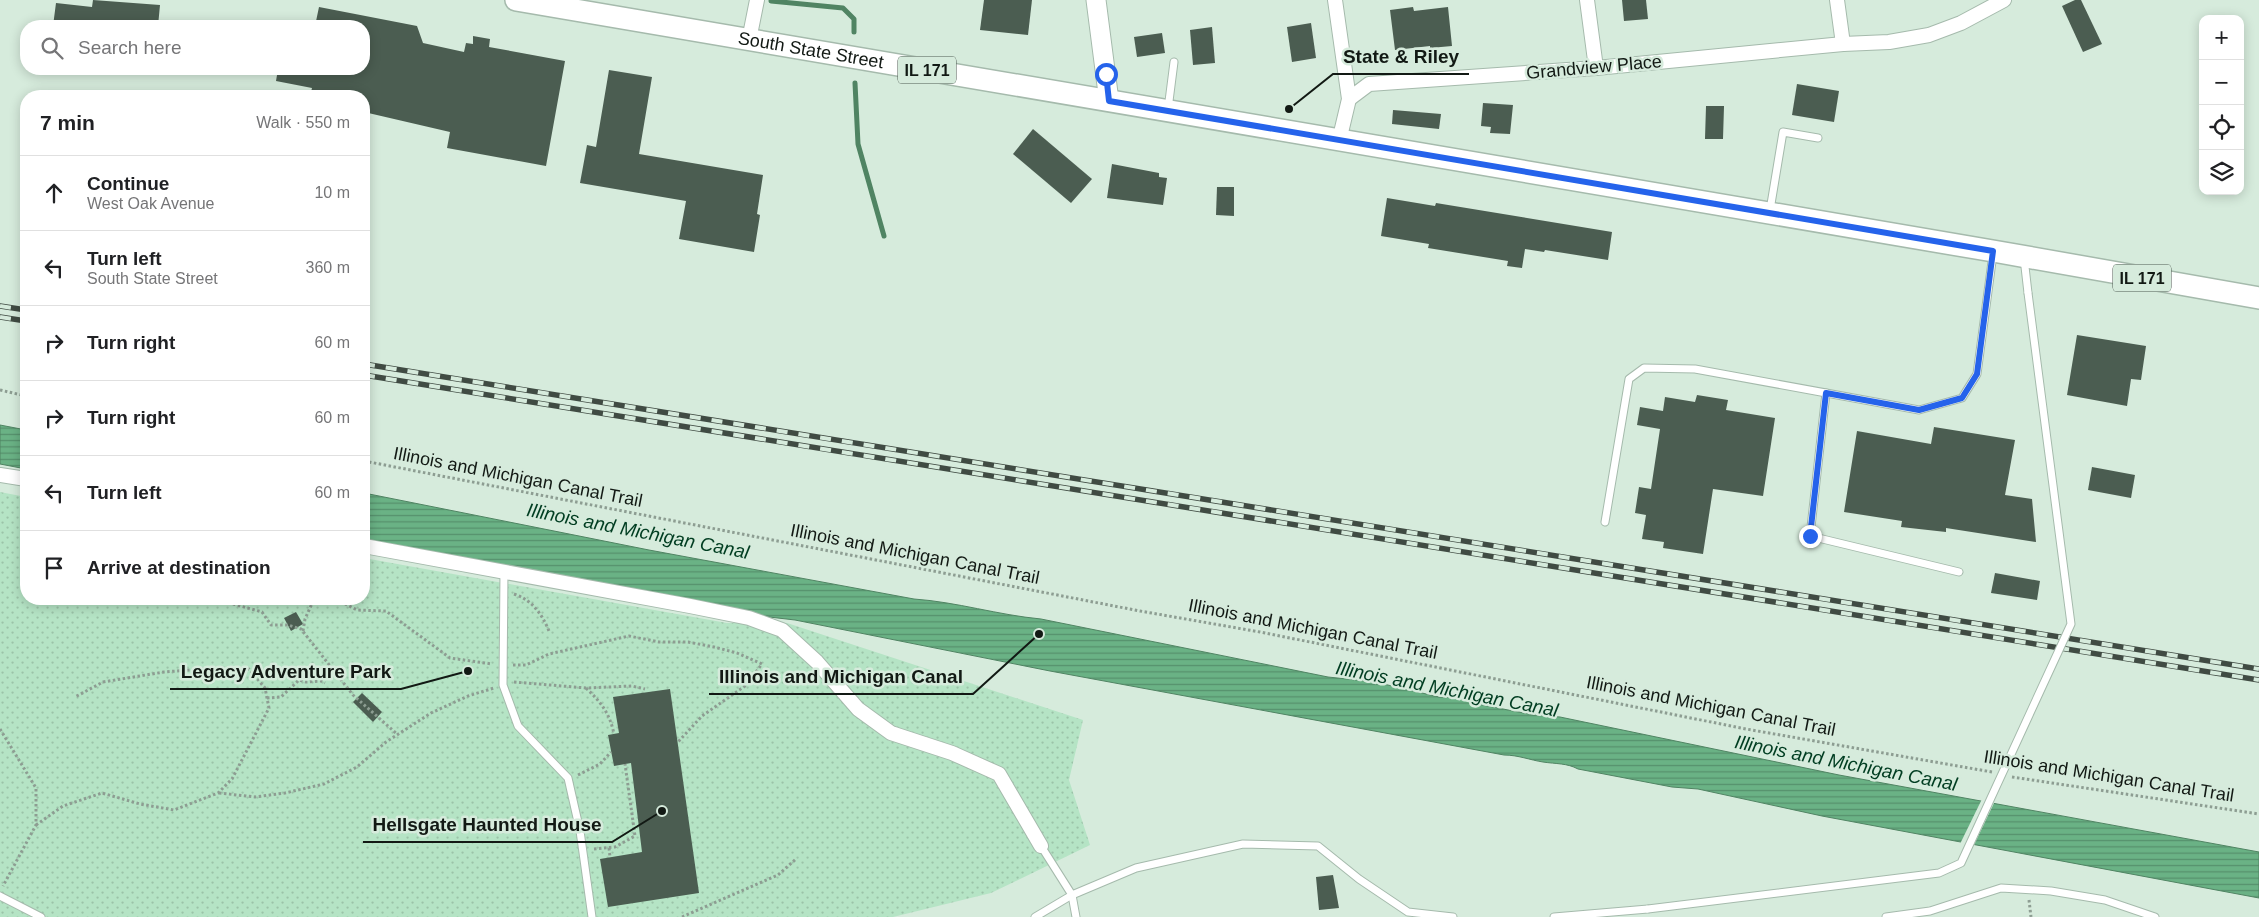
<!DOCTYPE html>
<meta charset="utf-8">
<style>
:root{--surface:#fff;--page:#f6f6f6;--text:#202124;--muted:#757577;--line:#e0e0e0}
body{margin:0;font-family:Arial,sans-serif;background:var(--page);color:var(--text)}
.controls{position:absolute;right:15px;top:15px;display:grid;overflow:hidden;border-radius:10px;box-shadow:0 2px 12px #0003}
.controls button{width:45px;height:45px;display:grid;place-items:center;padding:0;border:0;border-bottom:1px solid var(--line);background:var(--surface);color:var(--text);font:25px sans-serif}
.stop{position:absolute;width:15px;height:15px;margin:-11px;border:4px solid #2563eb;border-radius:50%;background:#fff}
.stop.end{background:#2563eb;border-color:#fff;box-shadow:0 1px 5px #0008}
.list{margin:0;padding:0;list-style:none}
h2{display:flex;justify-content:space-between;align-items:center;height:65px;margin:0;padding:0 20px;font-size:21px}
h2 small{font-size:16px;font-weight:400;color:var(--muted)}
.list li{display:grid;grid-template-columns:32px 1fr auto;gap:15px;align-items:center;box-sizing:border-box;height:75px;padding:0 20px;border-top:1px solid var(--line)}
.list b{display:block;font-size:19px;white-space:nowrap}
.list p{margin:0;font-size:16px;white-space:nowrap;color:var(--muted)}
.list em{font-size:16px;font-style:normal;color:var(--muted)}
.icon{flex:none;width:28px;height:28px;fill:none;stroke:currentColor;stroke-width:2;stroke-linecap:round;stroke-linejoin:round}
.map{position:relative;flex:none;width:2259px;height:917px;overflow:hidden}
.search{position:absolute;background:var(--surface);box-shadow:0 2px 12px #0003;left:20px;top:20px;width:350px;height:55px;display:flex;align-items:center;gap:12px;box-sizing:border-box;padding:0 18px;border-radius:20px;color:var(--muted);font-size:19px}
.panel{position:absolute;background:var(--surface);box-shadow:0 2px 12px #0003;left:20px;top:90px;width:350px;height:515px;border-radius:20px}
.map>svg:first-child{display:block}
</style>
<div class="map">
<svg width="2259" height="917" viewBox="0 0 2259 917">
<defs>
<pattern id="park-dots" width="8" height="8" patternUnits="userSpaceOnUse" patternTransform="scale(1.25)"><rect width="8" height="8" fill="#b5e4c5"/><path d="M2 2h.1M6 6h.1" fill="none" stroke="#9bc3a8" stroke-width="1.8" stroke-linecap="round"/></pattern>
<pattern id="water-rules" width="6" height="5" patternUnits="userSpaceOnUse" patternTransform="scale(1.25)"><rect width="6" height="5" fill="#6ab285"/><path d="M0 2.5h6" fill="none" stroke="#56906c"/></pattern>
</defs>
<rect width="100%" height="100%" fill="#d6ebdc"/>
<path fill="url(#park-dots)" d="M0,492L26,497V599H364V558L727,623H787L1083,720L1069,780L1090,845L991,893L893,917H0Z"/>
<g fill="url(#water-rules)" stroke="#508463">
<path d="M0,425L26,430V469L0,464Z"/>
<path d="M364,493L649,550L914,599C957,602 998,615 1041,619L1328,677L1375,682L1439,697L1464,698L1472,703L1534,715L1560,717L1839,775L2259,852V898L1822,816L1698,789L1672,787L1578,769C1567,763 1556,764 1543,762C1530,760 1518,755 1504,755L1050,671L795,620L752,615L364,541Z"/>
</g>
<path fill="#d6ebdc" d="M1982,799L1995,801L1973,847L1960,844Z"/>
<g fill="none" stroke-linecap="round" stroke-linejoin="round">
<g stroke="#508463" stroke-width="5">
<path d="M771,1L843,8L854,19V32"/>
<path d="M855,83L858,144L884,236"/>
</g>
</g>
<g fill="#4b5d51">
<path d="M93,0L160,5L158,26H53L56,3L92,7Z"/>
<path d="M984,0H1032L1028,35L980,30Z"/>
<path d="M1622,0H1646L1648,19L1624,21Z"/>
<path d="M2075,0H2081L2102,44L2083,52L2062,6Z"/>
<path d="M319,7L417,26L423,43L464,52L466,43L473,44V36L490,39L489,47L565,61L546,166L447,148L450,132L364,112V96H310L312,88L276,81L278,69H364V26H315Z"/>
<path d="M1413,7L1414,11L1448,7L1452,46L1430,48V46L1395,50L1390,10Z"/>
<path d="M1311,23L1316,58L1292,62L1287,27Z"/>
<path d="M1212,27L1215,63L1193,65L1190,30Z"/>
<path d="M1162,33L1165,53L1137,57L1134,37Z"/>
<path d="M609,70L652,77L639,154L763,175L757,214L760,215L754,252L679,239L686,201L580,183L587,145L596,147Z"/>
<path d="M1797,84L1839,91L1834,122L1792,115Z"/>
<path d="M1483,103L1513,105L1510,134L1490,133L1491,127L1481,126Z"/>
<path d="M1706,106H1724L1723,139H1705Z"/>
<path d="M1393,110L1441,114L1439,129L1392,124Z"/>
<path d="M1033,129L1092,179L1071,203L1013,154Z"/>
<path d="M1112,164L1159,173V177L1167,178L1163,205L1107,198Z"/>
<path d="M1217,187H1234V216L1216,215Z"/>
<path d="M1387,198L1435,206L1436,203L1612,232L1608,260L1545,250L1544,252L1525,249L1522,268L1507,266L1508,261L1428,248L1429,244L1381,236Z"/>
<path d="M2077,335L2146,346L2141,380L2131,379L2127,406L2067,395Z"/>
<path d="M1697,395L1728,400L1726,410L1775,418L1763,496L1713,489L1703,554L1663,548L1664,542L1642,539L1646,515L1635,513L1639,487L1651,489L1660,429L1637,425L1640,407L1663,411L1665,397L1695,402Z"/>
<path d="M1934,427L2015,440L2005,495L2032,499L2036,542L1946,528V532L1901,527L1902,521L1844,512L1857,431L1931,444Z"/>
<path d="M2092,467L2135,475L2131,498L2088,490Z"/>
<path d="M1995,573L2040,581L2037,600L1991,593Z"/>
<path d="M296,612L303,624L291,631L284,618Z"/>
<path d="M670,689L699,893L608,907L600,859L642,852L631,763L614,766L608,735L619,733L613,697Z"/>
<path d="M362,693L382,712L373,722L353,702Z"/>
<path d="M1333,875L1339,908L1319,910L1316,877Z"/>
</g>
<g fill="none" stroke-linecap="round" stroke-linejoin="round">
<defs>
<g id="lane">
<path d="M1168,109L1174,62"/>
<path d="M1770,210L1783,132L1818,138"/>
<path d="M2024,258L2028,293"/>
<path d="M1826,393L1810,536L1959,572"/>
<path d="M1605,522L1629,379L1644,368L1695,369L1919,410L1962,398L1977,374L1993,254"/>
<path d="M504,571L503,685L518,726L568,778L580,831L592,917"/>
<path d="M0,896L41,917"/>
<path d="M1035,917L1072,895L1041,846"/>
<path d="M1076,917L1072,895L1136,868L1243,844L1318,846L1359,879L1408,912L1453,917"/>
<path d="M1554,917L1648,909"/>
<path d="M1886,917L1930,911L2001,888L2051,891L2105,900L2155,917"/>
</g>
<g id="street">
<path d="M1335,0L1349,99L1339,141"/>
<path d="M1587,0L1596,68"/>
<path d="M1837,0L1843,44"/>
<path d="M749,40L757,0"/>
<path d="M1349,99L1369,84L1596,68L1843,44L1889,42L1929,35L1961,23L2004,0"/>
<path d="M0,475L26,479"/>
<path d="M364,546L690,606L749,618L782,630L817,662L858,709L891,733L952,753L999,774L1041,846"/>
</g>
<path id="secondary" d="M1096,0L1109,101"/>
<g id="primary">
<path id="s1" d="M516,0L1993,251L2259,298"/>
</g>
</defs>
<use href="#lane" stroke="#a5baac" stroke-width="9"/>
<use href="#street" stroke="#a5baac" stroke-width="16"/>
<use href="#secondary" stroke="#a5baac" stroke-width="21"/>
<use href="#primary" stroke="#a5baac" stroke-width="24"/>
<g stroke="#8d9d92" stroke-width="3" stroke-dasharray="2.5 2.5" stroke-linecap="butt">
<path d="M0,390L26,396"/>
<path d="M364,461L1140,611L1260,632L1746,729L1992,772"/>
<path d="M514,594C532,600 542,614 549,631"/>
<path d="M233,599V604L262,612L271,625H288L301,629L353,695L397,734"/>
<path d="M336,599L357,610L386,611L450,658L492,664"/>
<path d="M303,631L305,619L314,599"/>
<path d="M513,665H526L549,654L629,636L659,642H688L714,647L737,653L762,664L745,686L702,716L678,742"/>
<path d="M514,682L586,688L632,686L645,689"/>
<path d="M586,688C601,702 610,714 614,734"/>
<path d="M267,698L281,697L299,680L306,682L321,681L325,683"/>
<path d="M0,729L36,788V825L3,886"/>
<path d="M578,775L600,764L611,752"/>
<path d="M2012,777L2259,814"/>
<path d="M219,793L255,797L285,793L324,784L357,767L386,742L431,713L468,696L494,688"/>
<path d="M36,825L63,806L102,793L140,804L174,810L218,793L232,779L269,708L265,688L249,669L215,668L164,672L103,682L75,697"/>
<path d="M609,848L610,857"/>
<path d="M594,849L615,847L635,836L625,764"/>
<path d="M2029,900L2031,917"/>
<path d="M682,917L778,875L796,859"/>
</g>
<use href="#lane" stroke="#fff" stroke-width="7"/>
<use href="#street" stroke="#fff" stroke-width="14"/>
<use href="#secondary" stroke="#fff" stroke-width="19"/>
<use href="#primary" stroke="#fff" stroke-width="21"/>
<defs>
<g id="rail">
<path d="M0,306L26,310"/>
<path d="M0,317L26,321"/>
<path d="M364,364L2259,669"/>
<path d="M364,375L2259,680"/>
</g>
</defs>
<use href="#rail" stroke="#404b43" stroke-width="5.5"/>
<use href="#rail" stroke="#d6ebdc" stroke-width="4" stroke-dasharray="11" stroke-linecap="butt"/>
<defs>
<path id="lane-bridge" d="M1648,909L1939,873L1961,863L2071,624L2028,293"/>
</defs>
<use href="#lane-bridge" stroke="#a5baac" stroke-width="9" stroke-linecap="butt"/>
<use href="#lane-bridge" stroke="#fff" stroke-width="7"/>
</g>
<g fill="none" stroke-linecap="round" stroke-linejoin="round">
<path stroke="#2563eb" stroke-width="6" d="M1106,74L1109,101L1993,251L1977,374L1962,398L1919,410L1826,393L1810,536"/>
</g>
<g text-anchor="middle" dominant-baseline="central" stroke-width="5" stroke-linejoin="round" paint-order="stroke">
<g fill="#d6ebdc" stroke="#4d5850" stroke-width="1">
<rect x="898" y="56.5" width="58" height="27" rx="4"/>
<rect x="2113" y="264.5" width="58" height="27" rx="4"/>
</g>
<g font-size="16" font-weight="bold" fill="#121914">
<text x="927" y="70">IL 171</text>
<text x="2142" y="278">IL 171</text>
</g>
<g font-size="18" fill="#121914" stroke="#d6ebdc">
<text stroke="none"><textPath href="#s1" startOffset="299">South State Street</textPath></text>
<text transform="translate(1594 67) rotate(-5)">Grandview Place</text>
<text transform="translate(518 477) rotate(11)">Illinois and Michigan Canal Trail</text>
<text transform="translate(915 554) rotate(11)">Illinois and Michigan Canal Trail</text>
<text transform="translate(1313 629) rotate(11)">Illinois and Michigan Canal Trail</text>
<text transform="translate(1711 706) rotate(11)">Illinois and Michigan Canal Trail</text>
<text transform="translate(2109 776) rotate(9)">Illinois and Michigan Canal Trail</text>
</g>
<g font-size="19" font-style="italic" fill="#003d21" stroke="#d6ebdc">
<text transform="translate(638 531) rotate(11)">Illinois and Michigan Canal</text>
<text transform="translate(1447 689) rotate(11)">Illinois and Michigan Canal</text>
<text transform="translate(1846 763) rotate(11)">Illinois and Michigan Canal</text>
</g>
</g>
<path fill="none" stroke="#121914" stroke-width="2" d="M1289 109L1333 74H1469M468 671L401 689H170M1039 634L973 694H709M662 811L612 842H363"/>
<g fill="#121914" stroke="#d6ebdc" stroke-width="2">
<circle cx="1289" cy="109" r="5"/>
<circle cx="468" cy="671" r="5"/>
<circle cx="1039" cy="634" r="5"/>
<circle cx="662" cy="811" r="5"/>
</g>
<g font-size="19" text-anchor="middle" font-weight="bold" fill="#121914" stroke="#d6ebdc" stroke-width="5" stroke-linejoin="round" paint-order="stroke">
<text x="1401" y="63">State &amp; Riley</text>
<text x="286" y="678">Legacy Adventure Park</text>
<text x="841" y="683">Illinois and Michigan Canal</text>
<text x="487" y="831">Hellsgate Haunted House</text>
</g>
</svg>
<div class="controls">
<button>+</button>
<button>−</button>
<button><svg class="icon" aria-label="locate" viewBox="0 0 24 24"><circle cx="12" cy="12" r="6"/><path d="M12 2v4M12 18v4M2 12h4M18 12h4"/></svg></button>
<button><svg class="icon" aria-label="layers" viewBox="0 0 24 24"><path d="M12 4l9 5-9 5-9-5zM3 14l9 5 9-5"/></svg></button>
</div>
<div class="stop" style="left:1106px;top:74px"></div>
<div class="stop end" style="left:1810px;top:536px"></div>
<div class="search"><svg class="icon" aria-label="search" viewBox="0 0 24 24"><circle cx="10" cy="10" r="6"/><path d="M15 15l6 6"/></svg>Search here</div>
<section class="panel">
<h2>7 min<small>Walk · 550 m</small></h2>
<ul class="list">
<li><svg class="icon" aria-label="ahead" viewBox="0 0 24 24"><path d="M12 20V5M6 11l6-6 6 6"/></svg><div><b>Continue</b><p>West Oak Avenue</p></div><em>10 m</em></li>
<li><svg class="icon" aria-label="left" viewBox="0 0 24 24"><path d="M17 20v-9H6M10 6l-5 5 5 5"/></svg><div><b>Turn left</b><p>South State Street</p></div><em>360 m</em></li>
<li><svg class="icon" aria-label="right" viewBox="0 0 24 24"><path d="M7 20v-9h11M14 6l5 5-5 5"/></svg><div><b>Turn right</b></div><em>60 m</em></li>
<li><svg class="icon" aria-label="right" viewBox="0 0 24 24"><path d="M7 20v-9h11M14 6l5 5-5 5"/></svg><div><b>Turn right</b></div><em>60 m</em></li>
<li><svg class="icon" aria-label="left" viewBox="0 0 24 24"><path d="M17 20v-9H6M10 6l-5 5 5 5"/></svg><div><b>Turn left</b></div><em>60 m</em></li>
<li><svg class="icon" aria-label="arrive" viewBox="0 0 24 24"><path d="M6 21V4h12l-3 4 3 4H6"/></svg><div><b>Arrive at destination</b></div></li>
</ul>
</section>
</div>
